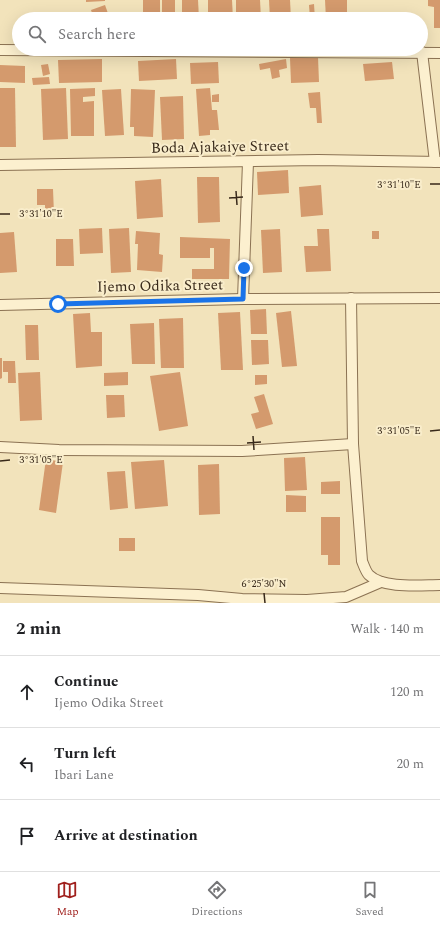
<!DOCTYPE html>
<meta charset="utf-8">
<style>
:root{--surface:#fff;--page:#f6f6f6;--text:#202124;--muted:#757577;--line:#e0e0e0;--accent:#a0201d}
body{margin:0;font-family:Spectral,serif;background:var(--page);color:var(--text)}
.stop{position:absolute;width:12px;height:12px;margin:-9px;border:3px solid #1a73e8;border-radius:50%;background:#fff}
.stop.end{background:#1a73e8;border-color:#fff;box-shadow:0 1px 4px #0008}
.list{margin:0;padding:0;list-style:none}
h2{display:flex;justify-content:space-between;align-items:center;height:52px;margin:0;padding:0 16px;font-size:17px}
h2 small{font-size:13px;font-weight:400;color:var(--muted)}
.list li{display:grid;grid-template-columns:26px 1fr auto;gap:12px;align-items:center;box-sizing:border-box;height:72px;padding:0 16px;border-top:1px solid var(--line)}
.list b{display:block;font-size:15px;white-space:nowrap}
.list p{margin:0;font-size:13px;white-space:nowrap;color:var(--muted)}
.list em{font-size:13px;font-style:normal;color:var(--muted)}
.icon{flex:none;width:22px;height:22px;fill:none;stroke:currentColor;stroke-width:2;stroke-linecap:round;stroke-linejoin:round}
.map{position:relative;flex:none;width:440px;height:603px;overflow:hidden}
.search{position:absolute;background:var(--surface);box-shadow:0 4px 16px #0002;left:12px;right:12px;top:12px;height:44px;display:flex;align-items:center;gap:10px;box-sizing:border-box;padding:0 14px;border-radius:22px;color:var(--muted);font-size:15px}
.sheet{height:268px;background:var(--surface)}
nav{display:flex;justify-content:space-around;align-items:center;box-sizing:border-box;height:56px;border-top:1px solid var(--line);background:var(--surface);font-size:11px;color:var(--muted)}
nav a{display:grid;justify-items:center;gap:2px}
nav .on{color:var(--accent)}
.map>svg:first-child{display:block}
</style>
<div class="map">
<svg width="440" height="603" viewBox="0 0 440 603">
<rect width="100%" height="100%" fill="#f2e3bb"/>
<g fill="#d49a6d">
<path d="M86,0H105V1L86,2Z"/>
<rect x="143" y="0" width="17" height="19"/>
<rect x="162" y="0" width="13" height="14"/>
<path d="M182,0H198L199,19H182Z"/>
<path d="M208,0H232L233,19H208Z"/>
<path d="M236,0H260L261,19H236Z"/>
<path d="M269,0H290L291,19H270Z"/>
<path d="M325,0H347V19H326Z"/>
<path d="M428,0H440V28H434V7L428,6Z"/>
<path d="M314,4L315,19H310L309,5Z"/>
<path d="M105,5L110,19H94L91,10Z"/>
<rect x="161" y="16" width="14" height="3"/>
<path d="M318,57L319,82L291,83L290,58Z"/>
<path d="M102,59V82L59,83L58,60Z"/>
<path d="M176,59L177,79L139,81L138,61Z"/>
<path d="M286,59L287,68L279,70L280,77L272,79L270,68L260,70L259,64Z"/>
<path d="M218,62L219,83L191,84L190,63Z"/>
<path d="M392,62L394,79L365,81L363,64Z"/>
<path d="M48,64L50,74L43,76L41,65Z"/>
<path d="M0,65L25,66V83L0,82Z"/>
<path d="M49,77L50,84L33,85L32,78Z"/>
<path d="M0,88H15L16,147H0Z"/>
<path d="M66,88L68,139L43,140L41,89Z"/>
<path d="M95,88V96L83,97V102L94,101V136H71L70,89Z"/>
<path d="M210,88L212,110H217L219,130H210V135L199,136L196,89Z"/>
<path d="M121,89L124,135L105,136L102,90Z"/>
<path d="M131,89L155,90L153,137L134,136V127H130Z"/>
<path d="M320,92L322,123H317L316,108H310L308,93Z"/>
<path d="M219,94V102H212V95Z"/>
<path d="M183,96L184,139L162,140L160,97Z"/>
<path d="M288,170L289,193L258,195L257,172Z"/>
<path d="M197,177H219L220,222L198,223Z"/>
<path d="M161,179L163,217L137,219L135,181Z"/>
<path d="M321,185L323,215L301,217L299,187Z"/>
<path d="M37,189H53L54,214L45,215V205H37Z"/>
<path d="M102,228L103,253L80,254L79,229Z"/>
<path d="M129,228L131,272L111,273L109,229Z"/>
<path d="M280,229L282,272L263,273L261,230Z"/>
<path d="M317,229H329L331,271L306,272L304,246H318Z"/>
<path d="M136,231L160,233L159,254L163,255L162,272L137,270L138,244H135Z"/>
<rect x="372" y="231" width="7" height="8"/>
<path d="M14,232L17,272L0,273V233Z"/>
<path d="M180,237L230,239L229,279H192V269H214V248H210V258H180Z"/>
<path d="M56,239H73L74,266H56Z"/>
<path d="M266,309L267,334H251L250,310Z"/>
<path d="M291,311L297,366L282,367L276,313Z"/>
<path d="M240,312L243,370H221L218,313Z"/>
<path d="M90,313L91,332H102V366L76,368L73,314Z"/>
<path d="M183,318L184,368H161L159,319Z"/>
<path d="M154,323L155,364H132L130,324Z"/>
<path d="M25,325H38L39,360H26Z"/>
<path d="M251,340H268L269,364L252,365Z"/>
<path d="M0,358H2V378L0,379Z"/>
<path d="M3,361H15L16,383H8V372H3Z"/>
<path d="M40,372L42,420L20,421L18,373Z"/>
<path d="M128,372V385L104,386V373Z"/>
<path d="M180,372L188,426L159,431L150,376Z"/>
<path d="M255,375H267V384L255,385Z"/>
<path d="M264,394L273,424L256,429L251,414L259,412L254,397Z"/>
<path d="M106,395H124L125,417L107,418Z"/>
<path d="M305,457L307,490L285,491L284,458Z"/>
<path d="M46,459L63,462L56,513L39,510Z"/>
<path d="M164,460L168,506L135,509L131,462Z"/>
<path d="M219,464L220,514L199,515L198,465Z"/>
<path d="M125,471L128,508L110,510L107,472Z"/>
<path d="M340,481V494H321V482Z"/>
<path d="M286,495L306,496V512H286Z"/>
<path d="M321,517H340V565H328V555H321Z"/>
<rect x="119" y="538" width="16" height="13"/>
</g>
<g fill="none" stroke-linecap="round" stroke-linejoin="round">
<defs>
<g id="minor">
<path d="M0,50L440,53"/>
<path d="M422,52L435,162"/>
<path d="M0,165L318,160L440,162"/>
<path d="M351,298L353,444L362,561C364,566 366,572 369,575C383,589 421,585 440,585"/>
<path d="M243,299L248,162"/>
<path d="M0,305L243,299L440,298"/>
<path d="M0,447L59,450L242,451L353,444"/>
<path d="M0,588L198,595L242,599L307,600L346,597L381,582"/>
</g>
</defs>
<use href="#minor" stroke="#8b7253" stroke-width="12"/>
<use href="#minor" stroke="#fcf0cf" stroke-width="10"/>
</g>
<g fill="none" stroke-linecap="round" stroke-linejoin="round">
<path stroke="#1a73e8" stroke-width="5" d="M58,304L243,299L244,268"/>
</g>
<path fill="none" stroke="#38291a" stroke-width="1.5" d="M430,184H440M236,191L237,205M229,198L243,197M0,214H10M430,431L440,430M253,436L254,450M247,443L261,442M0,461L10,460M264,593L265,603"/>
<g text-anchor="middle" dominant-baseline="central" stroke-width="4" stroke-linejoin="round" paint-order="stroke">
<g font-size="15" fill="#38291a" stroke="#f9edcb">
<text transform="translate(220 147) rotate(-1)">Boda Ajakaiye Street</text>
<text transform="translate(160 286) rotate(-1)">Ijemo Odika Street</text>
</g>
</g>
<g font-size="10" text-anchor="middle" fill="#38291a" stroke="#f9edcb" stroke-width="4" stroke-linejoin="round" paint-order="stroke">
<text x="399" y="188">3°31'10"E</text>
<text x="41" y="217">3°31'10"E</text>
<text x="399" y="434">3°31'05"E</text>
<text x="41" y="463">3°31'05"E</text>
<text x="264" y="587">6°25'30"N</text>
</g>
</svg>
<div class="stop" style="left:58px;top:304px"></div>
<div class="stop end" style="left:244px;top:268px"></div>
<div class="search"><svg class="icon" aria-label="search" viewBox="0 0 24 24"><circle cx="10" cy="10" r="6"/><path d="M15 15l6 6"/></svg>Search here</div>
</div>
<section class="sheet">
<h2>2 min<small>Walk · 140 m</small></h2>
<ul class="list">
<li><svg class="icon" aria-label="ahead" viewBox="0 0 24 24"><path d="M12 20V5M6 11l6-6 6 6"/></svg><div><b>Continue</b><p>Ijemo Odika Street</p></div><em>120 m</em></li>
<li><svg class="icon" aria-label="left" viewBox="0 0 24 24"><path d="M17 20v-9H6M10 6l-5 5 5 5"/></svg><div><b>Turn left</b><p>Ibari Lane</p></div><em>20 m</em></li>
<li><svg class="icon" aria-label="arrive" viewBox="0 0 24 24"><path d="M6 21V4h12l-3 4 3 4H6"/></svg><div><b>Arrive at destination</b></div></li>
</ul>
</section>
<nav>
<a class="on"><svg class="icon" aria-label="map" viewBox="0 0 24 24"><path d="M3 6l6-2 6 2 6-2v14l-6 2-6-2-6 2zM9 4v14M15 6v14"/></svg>Map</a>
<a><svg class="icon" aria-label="directions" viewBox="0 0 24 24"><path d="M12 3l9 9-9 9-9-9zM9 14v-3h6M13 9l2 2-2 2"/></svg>Directions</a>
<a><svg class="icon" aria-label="saved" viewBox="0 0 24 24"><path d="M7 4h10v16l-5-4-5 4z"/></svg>Saved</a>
</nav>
